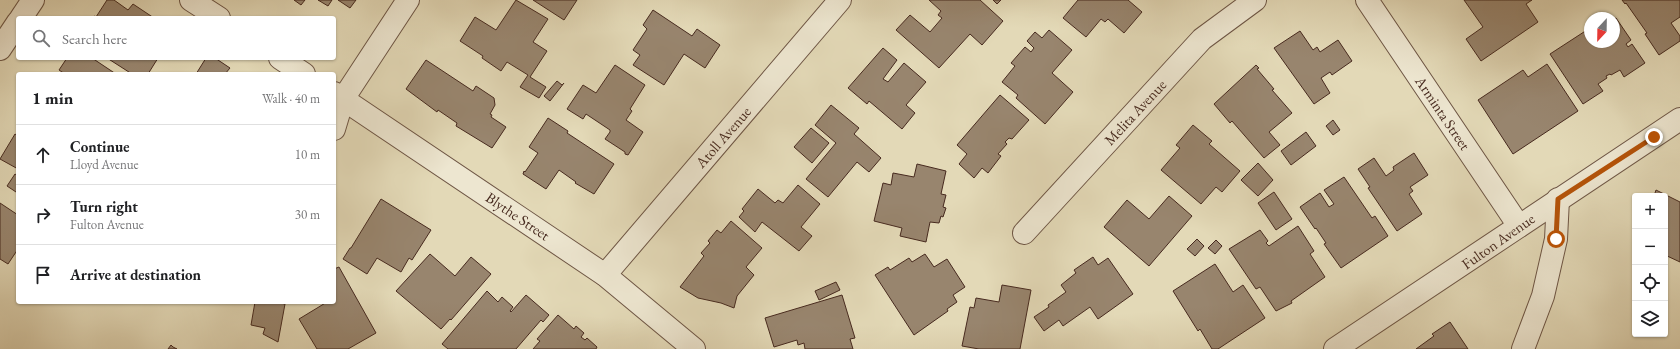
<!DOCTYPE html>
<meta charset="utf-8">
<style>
:root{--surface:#fff;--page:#f6f6f6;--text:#202124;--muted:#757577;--line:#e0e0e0}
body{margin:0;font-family:"EB Garamond",serif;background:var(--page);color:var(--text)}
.controls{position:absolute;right:12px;bottom:12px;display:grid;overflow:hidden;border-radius:4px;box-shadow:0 1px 3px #0004}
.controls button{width:36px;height:36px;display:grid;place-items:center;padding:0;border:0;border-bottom:1px solid var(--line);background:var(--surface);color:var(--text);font:20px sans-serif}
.compass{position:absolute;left:1584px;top:12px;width:36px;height:36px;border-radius:50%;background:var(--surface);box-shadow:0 1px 3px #0004;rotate:202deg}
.stop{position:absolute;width:12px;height:12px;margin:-9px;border:3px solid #b45309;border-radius:50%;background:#fff}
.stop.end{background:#b45309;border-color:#fff;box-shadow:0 1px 4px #0008}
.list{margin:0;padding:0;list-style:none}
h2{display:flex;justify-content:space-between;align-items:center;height:52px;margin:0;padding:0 16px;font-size:17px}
h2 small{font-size:13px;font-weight:400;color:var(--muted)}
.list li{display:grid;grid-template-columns:26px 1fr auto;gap:12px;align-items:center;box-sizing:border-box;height:60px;padding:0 16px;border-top:1px solid var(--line)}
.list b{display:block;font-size:15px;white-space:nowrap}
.list p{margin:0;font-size:13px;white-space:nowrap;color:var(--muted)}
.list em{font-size:13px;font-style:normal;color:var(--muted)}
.icon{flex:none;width:22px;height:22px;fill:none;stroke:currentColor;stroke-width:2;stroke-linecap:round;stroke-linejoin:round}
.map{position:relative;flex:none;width:1680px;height:349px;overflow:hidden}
.search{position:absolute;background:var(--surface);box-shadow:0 1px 3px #0004;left:16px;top:16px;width:320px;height:44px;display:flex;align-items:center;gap:10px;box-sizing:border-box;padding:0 14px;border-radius:4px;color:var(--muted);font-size:15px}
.panel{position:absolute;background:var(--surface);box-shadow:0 1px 3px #0004;left:16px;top:72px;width:320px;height:232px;border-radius:4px}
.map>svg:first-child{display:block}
</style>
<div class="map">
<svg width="1680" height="349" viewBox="0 0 1680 349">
<rect width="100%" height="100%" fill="#e3d9b7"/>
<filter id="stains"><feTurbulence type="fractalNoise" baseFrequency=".005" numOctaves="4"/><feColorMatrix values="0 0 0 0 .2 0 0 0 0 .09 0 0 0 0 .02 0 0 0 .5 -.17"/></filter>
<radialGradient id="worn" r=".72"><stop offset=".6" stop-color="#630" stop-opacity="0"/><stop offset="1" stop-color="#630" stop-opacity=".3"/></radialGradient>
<g fill="#98856e" stroke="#472a1f">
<path d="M107,0H114L128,10L133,4L154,18H92L94,16L96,17Z"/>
<path d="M294,0H305L301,5Z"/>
<path d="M318,0H332L328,6Z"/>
<path d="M338,0H356L350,8Z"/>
<path d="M516,0L548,19L533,42L547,51L530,77L546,87L539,98L520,87L528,75L507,62L501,71L482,58L483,56L460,41L475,17L496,30Z"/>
<path d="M533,0H577L564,20Z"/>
<path d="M929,0H980L1003,21L982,45L970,34L939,68L896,30L910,15L930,32L942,18L938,15L941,11Z"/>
<path d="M993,0H1001L997,4Z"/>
<path d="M1078,0H1128L1142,12L1124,33L1108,19L1105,22L1101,19L1086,37L1063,18Z"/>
<path d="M1464,0H1532L1526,4L1538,22L1481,61L1466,39L1483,27Z"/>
<path d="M1622,0H1680V17L1671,23L1680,36V41L1659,55L1645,34L1647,33L1626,3L1625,4Z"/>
<path d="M653,10L692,36L697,29L720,45L705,68L684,54L664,85L633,65L640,55L633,50L647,29L643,25Z"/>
<path d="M1616,18L1631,40L1626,44L1628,47L1632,44L1645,63L1624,77L1620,70L1611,75L1610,74L1606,76L1607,78L1598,84L1603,91L1583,104L1550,54L1590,28V42H1614V19Z"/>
<path d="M1049,30L1072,50L1052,73L1073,92L1045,124L1016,98L1018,95L1002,82L1015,66L1011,63L1025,47L1031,52L1034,48L1027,41L1035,32L1042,38Z"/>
<path d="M1300,31L1313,50L1317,47L1320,52L1338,40L1352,61L1332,75L1330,72L1321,78L1330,93L1314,104L1274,48Z"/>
<path d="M883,48L897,60L883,79L888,82L904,63L926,82L906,105L915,113L902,129L869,101L867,104L848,88Z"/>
<path d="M67,58H92L116,74H65L59,70Z"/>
<path d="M107,58H158L148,74H132Z"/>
<path d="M206,58H215L230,68L225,74H196Z"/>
<path d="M426,60L473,91L476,86L494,98L495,105L490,114L492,115L491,117L506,127L492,148L456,126L457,123L438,110L437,112L406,89Z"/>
<path d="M1547,64L1578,111L1513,154L1478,100L1523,70L1528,77Z"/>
<path d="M615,65L645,85L630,109L632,111L626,120L643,132L628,155L625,154V152L605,139L610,132V130L586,114L583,119L567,109L583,85L596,93Z"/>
<path d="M1256,65L1259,68L1257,69L1274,89L1272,90L1292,113L1269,132L1280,145L1264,158L1232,121L1230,123L1214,104Z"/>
<path d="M557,81L562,85L564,83L550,101L544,96Z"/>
<path d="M1000,95L1029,120L1012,139L1009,138L1005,142L1007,144L998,154L1001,156L988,173L982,168L974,178L959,164L967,154L957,145Z"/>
<path d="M831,105L859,128L854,134L881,158L869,172L857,162L828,197L806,179L836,143L815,125Z"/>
<path d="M548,118L568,131L567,133L614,164L594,194L575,183L576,182L559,170L546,189L523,174L524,171L525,172L538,153L529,147Z"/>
<path d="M1333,120L1340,130L1333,135L1326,126Z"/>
<path d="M1193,125L1212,141L1209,144L1240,171L1222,192L1216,187L1201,204L1161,170L1180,148L1176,145Z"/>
<path d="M811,128L829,143L812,163L794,147Z"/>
<path d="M1306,132L1316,146L1291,165L1281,151Z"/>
<path d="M15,134L18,136V169L0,159Z"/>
<path d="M1414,153L1428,175L1410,187L1413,191L1409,194L1422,214L1397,231L1368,188L1370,187L1358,169L1374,158L1386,176L1394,170L1393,167Z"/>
<path d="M1258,163L1273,180L1258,196L1241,180Z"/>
<path d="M917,164L946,171L941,194L946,195L943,207L946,208L943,217L941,216L939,223L930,222L926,242L900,236L902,228L874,221L883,183L891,185L893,173L914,177Z"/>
<path d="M15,174L18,176V190L16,192L7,186Z"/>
<path d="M1344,177L1372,218L1375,216L1388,236L1341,268L1324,244L1326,243L1316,228L1315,229L1300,207L1320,193L1329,207L1334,204L1324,190Z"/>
<path d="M798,185L820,204L801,227L812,236L799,251L762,222L755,232L739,217L744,211L742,209L758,189L775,203L778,200L783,203Z"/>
<path d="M1656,190L1680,202V262L1665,255V196H1654Z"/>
<path d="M1274,192L1292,219L1276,230L1258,203Z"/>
<path d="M1169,196L1192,216L1149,266L1104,227L1127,200L1149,219Z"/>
<path d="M381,199L431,230L412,260L409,258L401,272L377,258L367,274L343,259L350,248H351Z"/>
<path d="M0,203L18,215V249L8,264L0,259Z"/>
<path d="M731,221L762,248L746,267L754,275L737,296L734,308L721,303L698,298L680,287L704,256L701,253L710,243L708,241L717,230L721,233Z"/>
<path d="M1298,226L1314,251L1310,254L1325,277L1291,301L1292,303L1276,311L1260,287L1256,289L1229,249L1260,230L1268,241L1266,243L1269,246Z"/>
<path d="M1197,239L1204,246L1195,256L1187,249Z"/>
<path d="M1216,240L1222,246L1215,254L1208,248Z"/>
<path d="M430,254L455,276L471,257L491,274L451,320L450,319L441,329L396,291Z"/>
<path d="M925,254L934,267L947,259L965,287L953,295L957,302L947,309L948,311L914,335L875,275L888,267L890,270L909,258L912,262Z"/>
<path d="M1093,257L1098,265L1108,258L1133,294L1098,319L1090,307L1063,326L1059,320L1044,331L1034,317L1049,307L1048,305L1066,292L1061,285L1076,273L1074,270Z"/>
<path d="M1215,264L1233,292L1243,285L1265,318L1218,349H1212L1200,329L1198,331L1173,291Z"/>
<path d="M339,267L376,333L348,349H317L299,319L327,302H334V269Z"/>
<path d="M836,282L840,290L819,300L815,291Z"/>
<path d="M1002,285L1031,290L1020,349H979L962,346L970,307L974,308L976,298L999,302Z"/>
<path d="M487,291L498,302L502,297L513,307L510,311L511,312L526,295L549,315L543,322L541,320L516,349H448L442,344Z"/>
<path d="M842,295L855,338L850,339L853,349H805L804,343L798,345L797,340L774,347L765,318Z"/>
<path d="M255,302H275L285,304L278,342L263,334L265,328L251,325Z"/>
<path d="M558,315L574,329L576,326L584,333L581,337L585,340L587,338L597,347L596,349H533L540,341L537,339Z"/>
<path d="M1450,322L1468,349H1416L1434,336L1432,334Z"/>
<path d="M171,345L173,347L177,349H168Z"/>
</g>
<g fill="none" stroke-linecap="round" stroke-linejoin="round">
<defs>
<g id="minor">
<path d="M191,0L219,18"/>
<path d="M1367,0L1519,226"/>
<path d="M21,18L33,0"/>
<path d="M0,49L18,22"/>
<path d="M280,58L304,74"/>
<path d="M334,93L605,275L694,349"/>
<path d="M334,129L343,99L408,0"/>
<path d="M1024,233L1202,39L1255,0"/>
<path d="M605,275L840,0"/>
<path d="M1335,349L1680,119"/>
<path d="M1523,349L1543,296L1556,239L1558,199"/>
</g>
</defs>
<use href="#minor" stroke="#6e5645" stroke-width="24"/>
<use href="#minor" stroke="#ede6d0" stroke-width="22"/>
</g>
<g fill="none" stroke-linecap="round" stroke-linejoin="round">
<path stroke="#b45309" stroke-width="5" d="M1556,239L1558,199L1654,137"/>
</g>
<g text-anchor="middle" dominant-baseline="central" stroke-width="3" stroke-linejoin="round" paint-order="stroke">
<g font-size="15" fill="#472a1f" stroke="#ede6d0">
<text transform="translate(1135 112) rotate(-47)">Melita Avenue</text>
<text transform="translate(1443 113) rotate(56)">Arminta Street</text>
<text transform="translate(723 137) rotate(-49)">Atoll Avenue</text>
<text transform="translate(518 216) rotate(34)">Blythe Street</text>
<text transform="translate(1498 241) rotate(-35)">Fulton Avenue</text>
</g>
</g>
<rect width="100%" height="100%" filter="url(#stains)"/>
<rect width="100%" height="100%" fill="url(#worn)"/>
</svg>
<div class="controls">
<button>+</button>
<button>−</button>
<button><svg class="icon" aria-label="locate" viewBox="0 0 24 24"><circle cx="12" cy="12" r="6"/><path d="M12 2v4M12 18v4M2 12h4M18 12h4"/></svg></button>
<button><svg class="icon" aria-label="layers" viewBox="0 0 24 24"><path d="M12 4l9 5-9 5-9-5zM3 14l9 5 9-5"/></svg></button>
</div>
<svg class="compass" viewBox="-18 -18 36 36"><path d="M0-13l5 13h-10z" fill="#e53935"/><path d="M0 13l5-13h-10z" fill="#757577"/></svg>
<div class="stop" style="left:1556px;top:239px"></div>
<div class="stop end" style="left:1654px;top:137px"></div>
<div class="search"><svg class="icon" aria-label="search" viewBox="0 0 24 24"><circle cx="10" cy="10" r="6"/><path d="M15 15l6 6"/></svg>Search here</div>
<section class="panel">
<h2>1 min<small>Walk · 40 m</small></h2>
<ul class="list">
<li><svg class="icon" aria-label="ahead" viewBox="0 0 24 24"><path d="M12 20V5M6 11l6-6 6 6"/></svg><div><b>Continue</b><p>Lloyd Avenue</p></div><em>10 m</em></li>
<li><svg class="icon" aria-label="right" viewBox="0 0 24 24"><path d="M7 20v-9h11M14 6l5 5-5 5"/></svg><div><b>Turn right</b><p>Fulton Avenue</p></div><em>30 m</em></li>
<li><svg class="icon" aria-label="arrive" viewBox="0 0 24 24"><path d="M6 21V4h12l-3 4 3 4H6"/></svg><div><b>Arrive at destination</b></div></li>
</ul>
</section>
</div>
